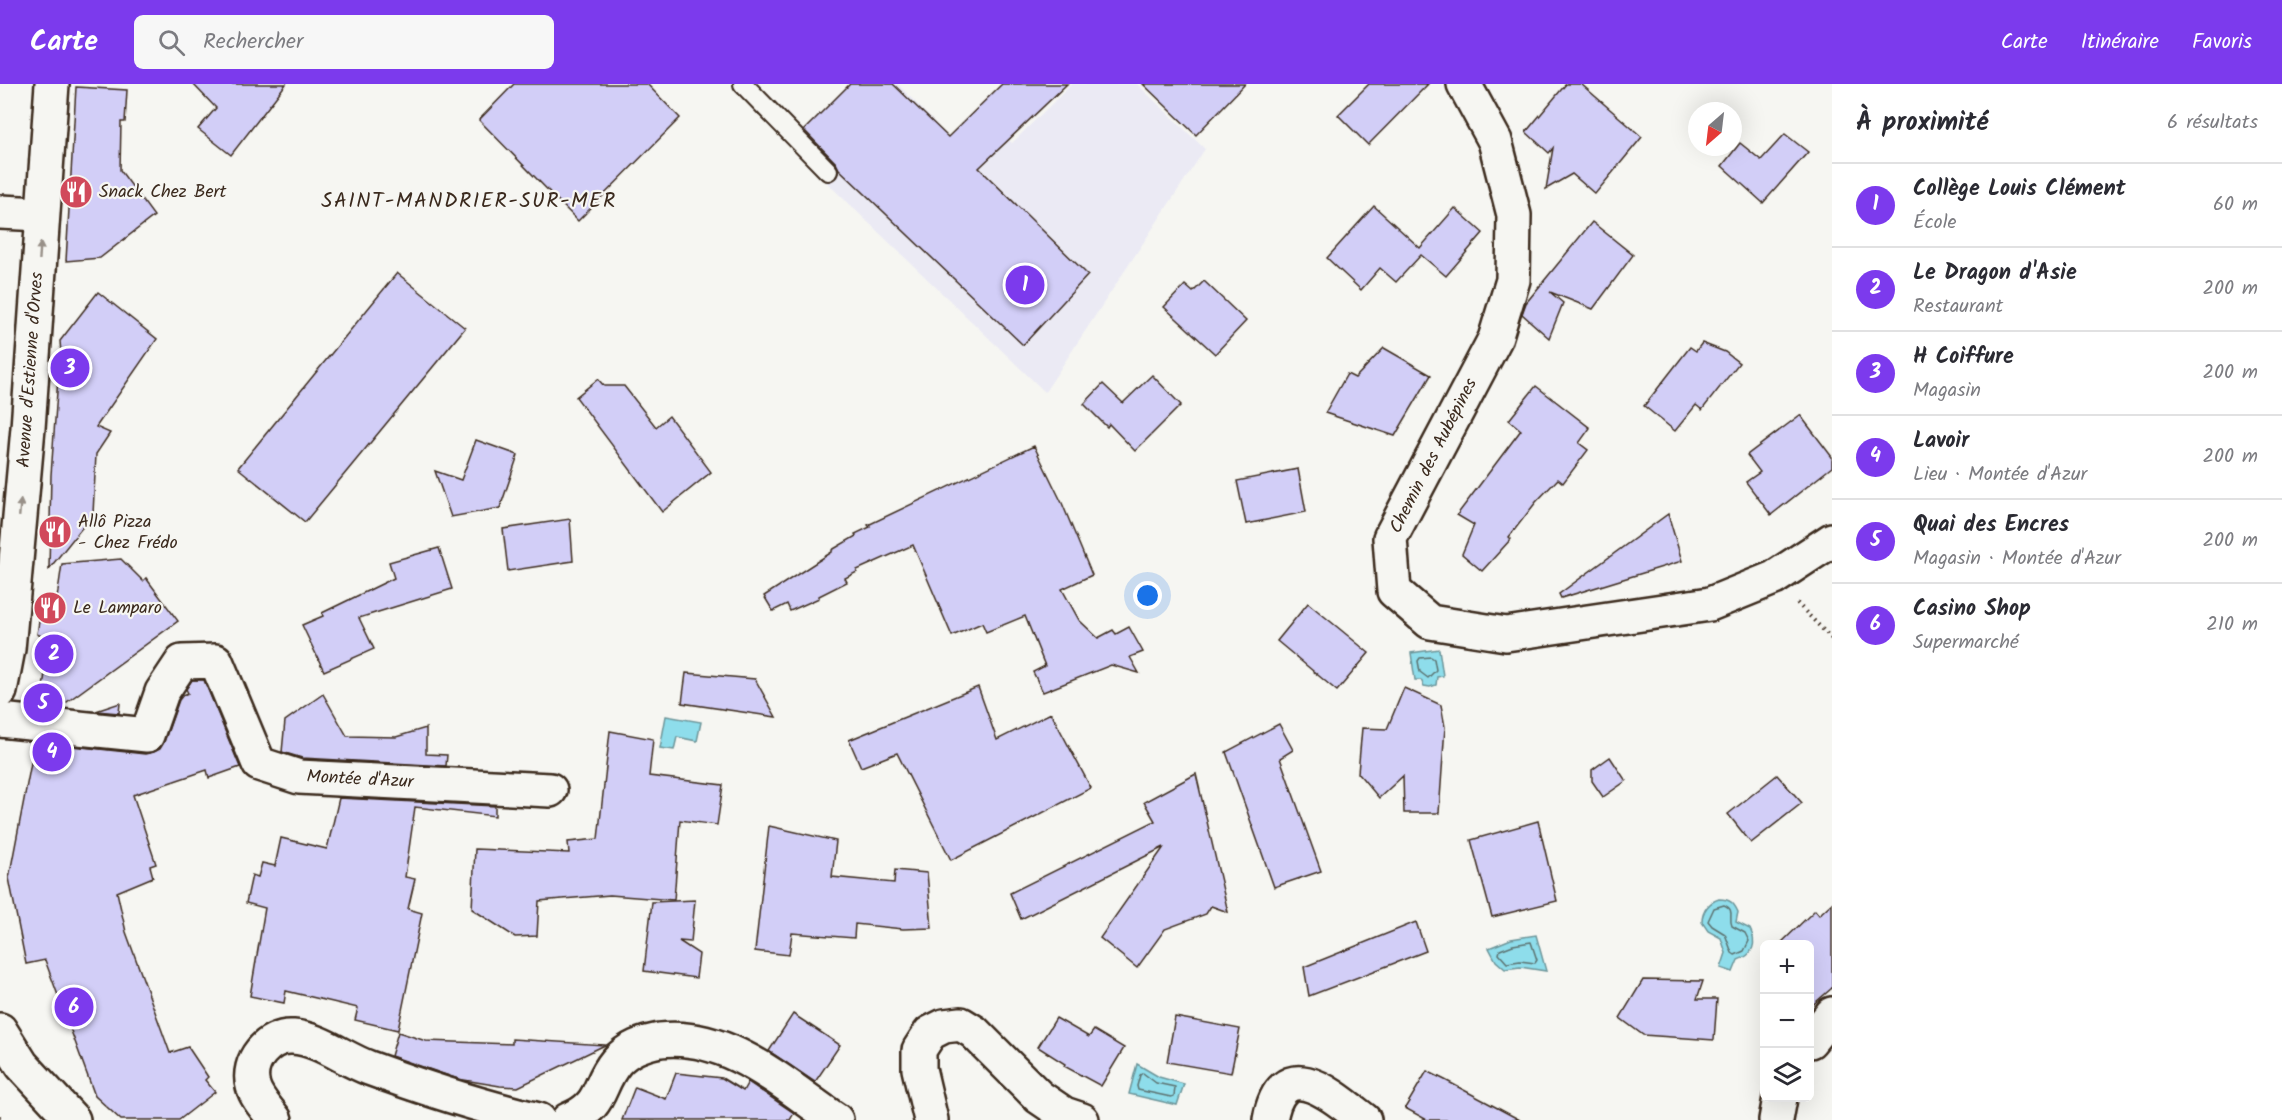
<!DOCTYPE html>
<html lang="fr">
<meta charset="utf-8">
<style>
:root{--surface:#fff;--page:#f7f7f7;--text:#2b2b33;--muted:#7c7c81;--line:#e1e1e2;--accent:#7c3aed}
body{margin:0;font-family:Kalam,sans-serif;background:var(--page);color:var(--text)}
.controls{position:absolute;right:18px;bottom:18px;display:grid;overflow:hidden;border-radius:9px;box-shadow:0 6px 24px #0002}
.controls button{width:54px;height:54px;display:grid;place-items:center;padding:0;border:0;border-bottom:2px solid var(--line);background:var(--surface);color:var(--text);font:30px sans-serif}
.compass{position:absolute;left:1688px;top:18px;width:54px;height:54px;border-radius:50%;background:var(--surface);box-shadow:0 6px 24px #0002;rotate:208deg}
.you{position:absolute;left:1148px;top:512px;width:21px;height:21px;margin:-15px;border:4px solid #fff;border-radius:50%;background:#1a73e8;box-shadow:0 0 0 9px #1a73e833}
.badge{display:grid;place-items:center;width:39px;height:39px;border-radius:50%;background:var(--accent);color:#fff;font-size:20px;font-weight:700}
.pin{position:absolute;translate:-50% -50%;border:3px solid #fff;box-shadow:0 2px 6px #0006}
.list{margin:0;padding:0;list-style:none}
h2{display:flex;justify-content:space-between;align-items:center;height:78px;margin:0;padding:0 24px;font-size:26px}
h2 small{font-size:20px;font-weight:400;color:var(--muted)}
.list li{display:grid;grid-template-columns:39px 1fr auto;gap:18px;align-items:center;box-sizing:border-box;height:84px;padding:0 24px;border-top:2px solid var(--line)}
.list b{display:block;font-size:22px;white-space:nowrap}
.list p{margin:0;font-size:20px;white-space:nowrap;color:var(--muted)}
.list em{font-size:20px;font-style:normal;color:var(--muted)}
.icon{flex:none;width:33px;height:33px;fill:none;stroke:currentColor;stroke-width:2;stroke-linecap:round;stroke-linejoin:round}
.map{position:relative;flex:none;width:1832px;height:1036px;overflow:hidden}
header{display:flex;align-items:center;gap:36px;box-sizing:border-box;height:84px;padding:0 30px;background:var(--accent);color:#fff}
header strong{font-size:28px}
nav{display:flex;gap:33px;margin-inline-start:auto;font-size:21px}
.search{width:420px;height:54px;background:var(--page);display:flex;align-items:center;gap:15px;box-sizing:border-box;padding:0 21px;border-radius:9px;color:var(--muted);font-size:22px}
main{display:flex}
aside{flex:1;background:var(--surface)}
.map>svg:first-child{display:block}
</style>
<header>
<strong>Carte</strong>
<div class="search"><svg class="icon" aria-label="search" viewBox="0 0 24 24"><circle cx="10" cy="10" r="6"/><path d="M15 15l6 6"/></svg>Rechercher</div>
<nav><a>Carte</a><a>Itinéraire</a><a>Favoris</a></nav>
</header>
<main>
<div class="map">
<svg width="1832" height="1036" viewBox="0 0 1832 1036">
<rect width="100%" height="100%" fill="#f6f6f2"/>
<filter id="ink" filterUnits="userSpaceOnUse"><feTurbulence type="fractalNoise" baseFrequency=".0167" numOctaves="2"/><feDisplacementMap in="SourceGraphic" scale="12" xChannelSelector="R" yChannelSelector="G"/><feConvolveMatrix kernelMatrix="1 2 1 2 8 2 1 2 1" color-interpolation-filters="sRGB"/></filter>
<g filter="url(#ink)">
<path fill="#ebeaf4" d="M850,0H898L953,58L981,28L1012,59L1072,0H1137L1205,65L1045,308L822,94L834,81L800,49Z"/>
<g fill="#8eddeb" stroke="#6d9599" stroke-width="1.5">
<path d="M1439,565L1443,592L1437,593L1436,601L1430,603L1424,602L1421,596H1415L1411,569Z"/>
<path d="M666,632L701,638L697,657L677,653L674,666L660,664Z"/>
<path d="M1719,815C1730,815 1734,819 1738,828L1736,838L1750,845C1757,859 1754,871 1738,876L1733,888L1721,884L1726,869L1721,854L1708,847L1702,838C1702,827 1709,818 1719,815Z"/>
<path d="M1536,851L1546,887L1520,883L1505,885L1496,877L1489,864L1511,855Z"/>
<path d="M1137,980L1159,993L1184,1000L1177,1021L1129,1010Z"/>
</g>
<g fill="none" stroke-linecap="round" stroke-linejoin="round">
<g stroke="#5c7270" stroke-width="1.5">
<path d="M1431,573L1434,575L1436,586L1428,594L1420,588L1418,577L1420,574Z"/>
<path d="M1724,821C1736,826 1728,833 1732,842L1745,849L1749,857L1744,867L1735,871L1732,869L1725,850L1712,842L1708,837L1714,824Z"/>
<path d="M1531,858L1537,876L1535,879L1520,877L1507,879L1499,870L1500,866L1513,861Z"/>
<path d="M1143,989L1156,999L1175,1003L1174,1012L1171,1013L1138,1006L1137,1002L1140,991Z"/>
</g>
</g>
<g fill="#d2cef7" stroke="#3b2a1e" stroke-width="1.5">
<path d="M193,0H286L231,71L198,45L216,24Z"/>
<path d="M514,0H647L680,34L578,137L479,36Z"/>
<path d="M850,0H893L948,53L1002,0H1067L979,84L1088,191L1023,261L839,85L836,79L804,46Z"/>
<path d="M1143,0H1245L1196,51Z"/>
<path d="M1369,0H1428L1368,61L1338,31Z"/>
<path d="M1566,0H1581L1642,53L1595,110L1572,90L1546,105L1553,64L1549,69L1526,48Z"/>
<path d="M76,3L127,6L125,38H121L120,86L154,132L100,174L66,177Z"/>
<path d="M1785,50L1808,68L1763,119L1722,82L1740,59L1761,76Z"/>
<path d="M1374,122L1420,164L1455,124L1483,149L1446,192L1421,171L1396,198L1380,184L1361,206L1327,174Z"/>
<path d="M1592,138L1633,171L1593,225L1550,208L1563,219L1549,254L1522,230L1526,219Z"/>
<path d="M397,189L465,244L305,438L238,384Z"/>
<path d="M1204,197L1246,237L1215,270L1164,223L1185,201L1193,208Z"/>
<path d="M98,208L157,255L96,343L110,349L96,370L93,430L49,485L51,391L58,294L61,269L60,257Z"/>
<path d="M1702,259L1725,268L1739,279L1702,326L1696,321L1675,347L1644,322L1690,263L1696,267Z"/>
<path d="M1384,264L1431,291L1395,352L1325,329L1347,290L1355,294Z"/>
<path d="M1152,291L1181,321L1135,367L1109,340L1107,343L1084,320L1103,300L1123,319Z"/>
<path d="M598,295L604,302H624L656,343L669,332L711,388L662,428L576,313Z"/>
<path d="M1536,302L1590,344L1579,359L1588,366L1563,399L1558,395L1536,418L1509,453L1511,455L1482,487L1462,470L1474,441L1457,431L1521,346L1509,336Z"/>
<path d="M1800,331L1832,373V383L1771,431L1746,398L1760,388L1747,371Z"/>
<path d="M476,356L518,371L500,424L451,433L435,387L461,396Z"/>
<path d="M1034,362L1062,419L1092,491L1062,505L1079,536L1098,554L1113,546L1116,550L1129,543L1143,568L1130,573L1139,589L1111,581L1043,608L1033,588L1045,582L1025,532L986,548L982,539L952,552L913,461L857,486V488L845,494L847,498L819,512V514L790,527L787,520L773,527L764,512L832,468V466L856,452L855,450L870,443L868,441Z"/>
<path d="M1298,385L1306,428L1246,440L1237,397Z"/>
<path d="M1668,430L1682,477L1561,514L1559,510Z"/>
<path d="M570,435L573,477L508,487L503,445Z"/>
<path d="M439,464L452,505L359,534L374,565L324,587L302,541L323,532L322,529L394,494L389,478Z"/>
<path d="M121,475L143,497L146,494L178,537L60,623L41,621L49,556L37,550L42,519L56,521L62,480Z"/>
<path d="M1308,519L1369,569L1337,607L1277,557Z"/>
<path d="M686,589L755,595L776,633L682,619Z"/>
<path d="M192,596H204L240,683L209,694L207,686L133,711L156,780L150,782L153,793L117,808L126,848L170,969L188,963L208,993L205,996L215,1008L179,1036H121L95,1012L45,876L26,880L9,794L35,658L145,670L154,668L160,665L164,658L179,616L183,611L188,609L186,605Z"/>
<path d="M978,603L997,656L1051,629L1091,704L951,776L897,669L861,683L849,656Z"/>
<path d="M1404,604L1441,621L1445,643L1439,729H1404L1403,692L1379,714L1358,689L1362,644L1387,645Z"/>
<path d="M323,610L347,652L396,653L426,644V670L447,671L446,682L302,674L282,668L285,637Z"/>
<path d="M120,619L119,629L96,627Z"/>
<path d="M1279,640L1293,666L1280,674L1321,787L1274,803L1226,668Z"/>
<path d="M610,647L653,655L649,692L723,701L717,741L680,736L674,816L610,811L539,817L537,852L515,853L472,825L475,765L569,769L568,758L598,755Z"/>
<path d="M1610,673L1626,697L1603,713L1592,697V686Z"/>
<path d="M1196,690L1228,828L1211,822L1206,830L1165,845L1137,884L1100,854L1164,763L1021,835L1010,809L1155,737L1144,718Z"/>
<path d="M1777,691L1802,719L1751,759L1728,730Z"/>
<path d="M339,714L495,722V732L415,723L405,793L415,795L408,825L422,829L398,946L355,936L358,924L286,907L284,919L250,912L265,824L246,819L252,791L258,793L262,779L275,782L281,754L327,765Z"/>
<path d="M1538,737L1557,817L1492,833L1471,756Z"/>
<path d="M769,742L836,757L832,793L894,799L895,786L927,789L932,844L903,845L855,840L854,854L792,849L789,871L755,867Z"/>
<path d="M695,816L691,858L679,857L699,870L696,894L644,887L652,818Z"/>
<path d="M1832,819V904L1809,924V861H1779L1815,826L1819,831Z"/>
<path d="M1416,838L1426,867L1309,912L1304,883Z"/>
<path d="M1643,896L1703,897L1697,915H1717L1714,956L1643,951L1620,934Z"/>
<path d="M793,930L840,961L815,998L769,967Z"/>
<path d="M1175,933L1240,945L1231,989L1167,978Z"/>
<path d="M1056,934L1089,953L1094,946L1124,964L1101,1002L1064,982L1065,980L1038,963Z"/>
<path d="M398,948L426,957L512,960V955L605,961L518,1003L500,1002L458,995L391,972Z"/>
<path d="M1427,987L1445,996L1520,1036H1427L1405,1024Z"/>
<path d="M676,989L722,994L743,1007L748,998L794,1029L790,1036H622L635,1003L666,1015Z"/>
</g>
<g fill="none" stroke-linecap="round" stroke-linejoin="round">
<defs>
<path id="service" d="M743,0L828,87"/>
<g id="minor">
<path d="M1464,0L1495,57L1514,131L1513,196L1495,255L1390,454L1394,507L1430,538L1506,550L1710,520L1774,494L1832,456"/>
<path d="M0,128L42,130"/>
<path d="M0,636L147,651L162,608L182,578L216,577L259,680L299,693L550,706"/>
<path d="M1810,957L1832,930"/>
<path d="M275,1036C268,1026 256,1014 253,1002C246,978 268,951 293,953C320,955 344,975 369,984C424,1004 482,1023 539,1036"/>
<path d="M568,1036C604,1022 596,1002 616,978C628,964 644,959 660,956C728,948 784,1001 836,1036"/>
<path d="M931,1036L919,985V966L930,949L944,942L961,940L974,948L1039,1013L1064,1030L1082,1036"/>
<path d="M1270,1036C1282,967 1331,1010 1364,1036"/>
<path d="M1776,1036L1780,1014"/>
</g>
<path id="tertiary" d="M0,607L8,565L28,344L52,0"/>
<path id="secondary" d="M0,946L22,981L73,1036"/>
</defs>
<use href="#service" stroke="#3b2a1e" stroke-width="22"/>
<use href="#minor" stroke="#3b2a1e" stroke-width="38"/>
<use href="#tertiary" stroke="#3b2a1e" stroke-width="38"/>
<use href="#secondary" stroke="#3b2a1e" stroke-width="38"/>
<g stroke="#3b2a1e" stroke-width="4" stroke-dasharray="1.5 4.5" stroke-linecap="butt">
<path d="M1797,519L1832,555"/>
<path d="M0,1033H1"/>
</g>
<use href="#service" stroke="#f6f6f2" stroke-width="18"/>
<use href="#minor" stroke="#f6f6f2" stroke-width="33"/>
<use href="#tertiary" stroke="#f6f6f2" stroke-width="33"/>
<use href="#secondary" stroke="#f6f6f2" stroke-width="33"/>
</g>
<defs><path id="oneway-solid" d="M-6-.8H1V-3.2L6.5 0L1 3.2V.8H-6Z" transform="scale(1.5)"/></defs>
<g fill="#989088">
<use href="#oneway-solid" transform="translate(40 167) rotate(-86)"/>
<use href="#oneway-solid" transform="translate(20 424) rotate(-85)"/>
</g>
</g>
<defs>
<symbol id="restaurant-disc" viewBox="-11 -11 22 22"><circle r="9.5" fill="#d1495b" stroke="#f6f6f2"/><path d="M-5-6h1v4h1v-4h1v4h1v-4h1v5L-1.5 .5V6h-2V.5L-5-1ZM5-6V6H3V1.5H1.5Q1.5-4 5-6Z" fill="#fff"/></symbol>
</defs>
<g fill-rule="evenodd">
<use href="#restaurant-disc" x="57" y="89" width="38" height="38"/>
<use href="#restaurant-disc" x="36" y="429" width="38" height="38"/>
<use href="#restaurant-disc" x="31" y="505" width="38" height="38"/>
</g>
<g text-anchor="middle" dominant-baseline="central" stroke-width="4.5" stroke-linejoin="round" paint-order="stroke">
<g font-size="18" fill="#3b2a1e" stroke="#f6f6f2" text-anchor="start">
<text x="99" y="108">Snack Chez Bert</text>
<text x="78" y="438">Allô Pizza<tspan x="78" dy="21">- Chez Frédo</tspan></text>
<text x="73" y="524">Le Lamparo</text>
</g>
<g font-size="18" fill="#3b2a1e" stroke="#f6f6f2">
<text transform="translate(31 286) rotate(-86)">Avenue d'Estienne d'Orves</text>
<text transform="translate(1434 372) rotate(-63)">Chemin des Aubépines</text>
<text transform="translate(360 696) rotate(3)">Montée d'Azur</text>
</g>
<g font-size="21" letter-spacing="1.5" fill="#3b2a1e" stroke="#f6f6f2">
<text x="469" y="117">SAINT-MANDRIER-SUR-MER</text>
</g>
</g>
</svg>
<div class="controls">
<button>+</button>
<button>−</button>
<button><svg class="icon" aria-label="layers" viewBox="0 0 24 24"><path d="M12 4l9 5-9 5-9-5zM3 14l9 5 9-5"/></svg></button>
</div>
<svg class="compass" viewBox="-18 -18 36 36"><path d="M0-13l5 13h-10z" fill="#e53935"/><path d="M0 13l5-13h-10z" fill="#7c7c81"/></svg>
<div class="you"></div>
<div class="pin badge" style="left:1025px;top:201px">1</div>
<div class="pin badge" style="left:54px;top:570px">2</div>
<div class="pin badge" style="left:70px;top:284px">3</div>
<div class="pin badge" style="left:52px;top:668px">4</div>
<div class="pin badge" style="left:43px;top:619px">5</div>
<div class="pin badge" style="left:74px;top:923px">6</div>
</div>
<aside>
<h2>À proximité<small>6 résultats</small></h2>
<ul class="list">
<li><span class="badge">1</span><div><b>Collège Louis Clément</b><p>École</p></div><em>60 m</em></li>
<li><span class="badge">2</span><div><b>Le Dragon d'Asie</b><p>Restaurant</p></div><em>200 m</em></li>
<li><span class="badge">3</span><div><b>H Coiffure</b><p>Magasin</p></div><em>200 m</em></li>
<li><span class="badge">4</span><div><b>Lavoir</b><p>Lieu · Montée d'Azur</p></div><em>200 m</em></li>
<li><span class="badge">5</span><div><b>Quai des Encres</b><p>Magasin · Montée d'Azur</p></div><em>200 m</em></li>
<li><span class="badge">6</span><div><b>Casino Shop</b><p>Supermarché</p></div><em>210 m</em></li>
</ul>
</aside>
</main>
